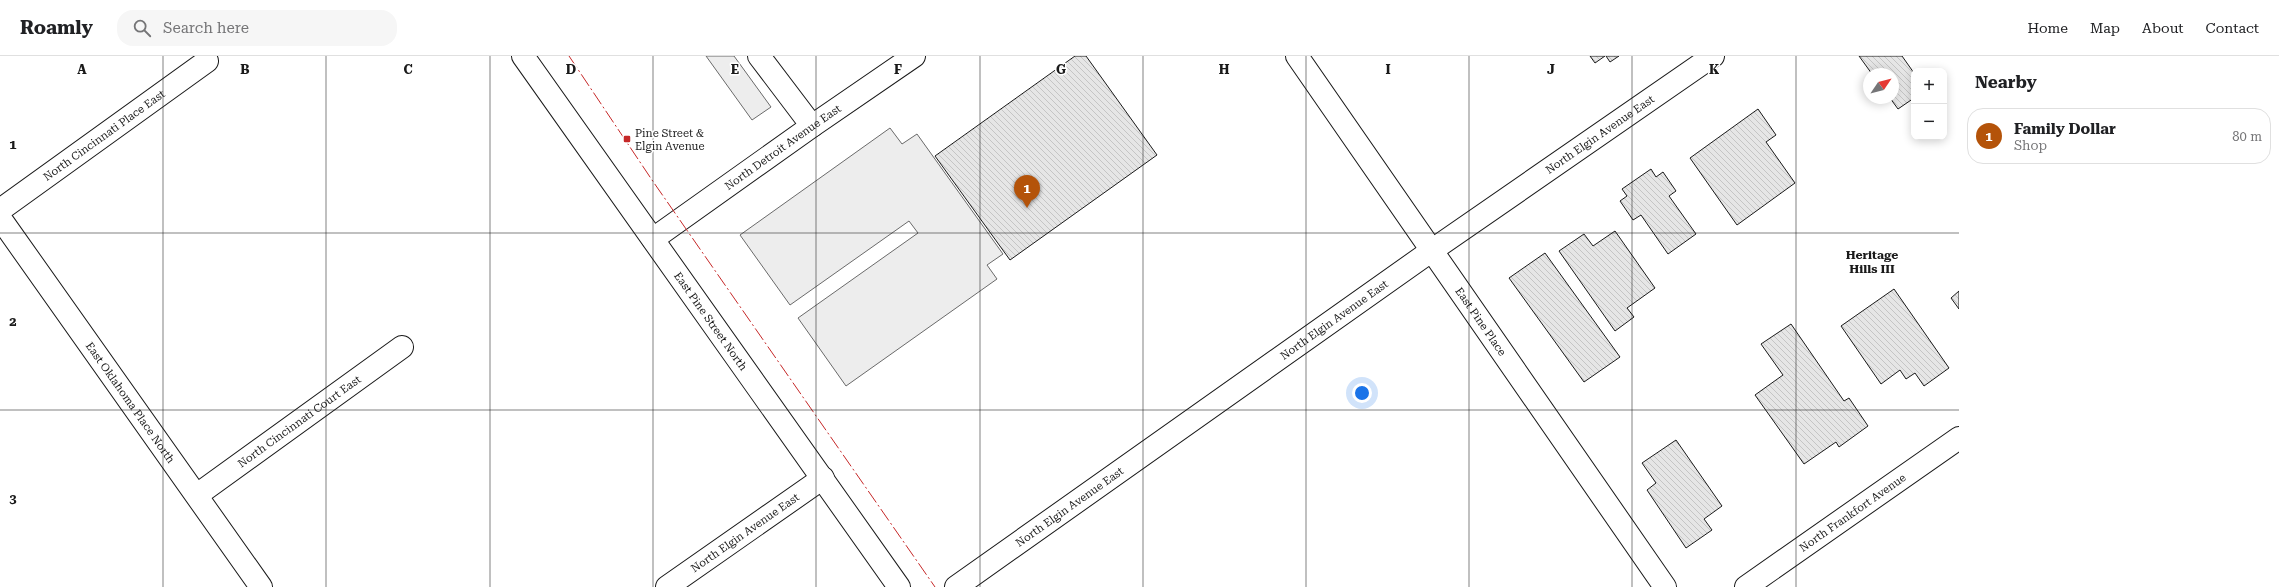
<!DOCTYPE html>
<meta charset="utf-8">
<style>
:root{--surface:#fff;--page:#f6f6f6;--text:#202124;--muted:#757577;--line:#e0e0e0;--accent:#b45309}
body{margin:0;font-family:"Roboto Serif",serif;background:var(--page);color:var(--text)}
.controls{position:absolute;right:12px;top:12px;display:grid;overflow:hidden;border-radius:8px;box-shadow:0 2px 10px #0003}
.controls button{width:36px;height:36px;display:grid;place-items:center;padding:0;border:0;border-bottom:1px solid var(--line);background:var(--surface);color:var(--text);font:20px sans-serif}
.compass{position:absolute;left:1863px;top:12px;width:36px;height:36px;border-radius:50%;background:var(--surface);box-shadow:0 2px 10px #0003;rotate:55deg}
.you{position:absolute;left:1362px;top:337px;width:14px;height:14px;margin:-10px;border:3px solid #fff;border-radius:50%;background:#1a73e8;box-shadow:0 0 0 6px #1a73e833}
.badge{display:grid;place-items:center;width:26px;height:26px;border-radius:50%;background:var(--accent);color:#fff;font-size:13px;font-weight:700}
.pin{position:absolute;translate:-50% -33px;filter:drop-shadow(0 1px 2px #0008)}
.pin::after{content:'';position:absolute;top:21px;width:14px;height:12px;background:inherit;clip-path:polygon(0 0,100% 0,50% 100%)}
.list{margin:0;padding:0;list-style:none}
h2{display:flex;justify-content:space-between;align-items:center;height:52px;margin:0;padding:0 16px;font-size:17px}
h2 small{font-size:13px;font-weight:400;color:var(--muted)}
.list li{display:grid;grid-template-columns:26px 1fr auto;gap:12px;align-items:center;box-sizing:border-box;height:56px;margin:0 8px 8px;padding:0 8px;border:1px solid var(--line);border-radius:16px}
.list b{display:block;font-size:15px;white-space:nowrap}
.list p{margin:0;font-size:13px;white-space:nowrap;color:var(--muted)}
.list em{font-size:13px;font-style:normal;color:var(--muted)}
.icon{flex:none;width:22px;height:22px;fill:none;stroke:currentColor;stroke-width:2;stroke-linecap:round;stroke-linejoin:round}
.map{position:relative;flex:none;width:1959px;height:531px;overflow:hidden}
header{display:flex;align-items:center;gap:24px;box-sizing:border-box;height:56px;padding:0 20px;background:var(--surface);border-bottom:1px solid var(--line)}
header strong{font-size:19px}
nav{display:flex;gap:22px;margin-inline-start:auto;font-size:14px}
.search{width:280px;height:36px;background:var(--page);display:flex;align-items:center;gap:10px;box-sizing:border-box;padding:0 14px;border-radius:16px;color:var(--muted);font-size:15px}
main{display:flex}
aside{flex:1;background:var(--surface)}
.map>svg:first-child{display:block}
</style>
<header>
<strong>Roamly</strong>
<div class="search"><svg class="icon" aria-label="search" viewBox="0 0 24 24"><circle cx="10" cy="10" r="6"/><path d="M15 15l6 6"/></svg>Search here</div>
<nav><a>Home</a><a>Map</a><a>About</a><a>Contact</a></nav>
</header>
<main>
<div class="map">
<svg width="1959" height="531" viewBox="0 0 1959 531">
<defs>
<pattern id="building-back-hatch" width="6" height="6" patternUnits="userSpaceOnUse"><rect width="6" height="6" fill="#e6e6e6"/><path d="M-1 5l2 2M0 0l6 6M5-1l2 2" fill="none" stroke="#c5c5c5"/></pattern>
</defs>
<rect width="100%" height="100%" fill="#fff"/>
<g fill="#ededed" stroke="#6a6a6a">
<path d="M706,0H734L771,51L752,64Z"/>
<path d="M890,72L902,88L917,78L1003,198L987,209L997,223L846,330L798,262L918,177L909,165L790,249L740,179Z"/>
</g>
<g fill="url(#building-back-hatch)" stroke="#1a1a1a">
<path d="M1075,0H1086L1157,99L1010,204L935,100Z"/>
<path d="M1590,0H1605L1595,7Z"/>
<path d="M1606,0H1619L1610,6Z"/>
<path d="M1859,0H1902L1914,17V42L1898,53L1890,42H1893V18H1872Z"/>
<path d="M1758,53L1776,79L1766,86L1795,127L1737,169L1690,102Z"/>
<path d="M1651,113L1656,121L1663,116L1676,135L1669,140L1696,178L1668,198L1641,159L1633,164L1620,145L1627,140L1622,133Z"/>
<path d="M1615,175L1655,232L1627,252L1634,261L1615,275L1559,195L1584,178L1593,190Z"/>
<path d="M1545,197L1620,301L1584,326L1509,222Z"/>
<path d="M1894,233L1949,312L1924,330L1915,317L1906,323L1900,314L1881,328L1841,270Z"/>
<path d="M1959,235V253L1951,242Z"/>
<path d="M1791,268L1844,345L1849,342L1868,370L1839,391L1836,386L1804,408L1755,339L1783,319L1761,288Z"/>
<path d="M1676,384L1722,450L1704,463L1712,474L1686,492L1647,434L1656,427L1642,407Z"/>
</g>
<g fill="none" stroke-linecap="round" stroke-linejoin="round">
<defs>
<g id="minor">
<path d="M759,0L812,70"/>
<path id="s1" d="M1297,0L1665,531"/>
<path id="s2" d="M0,154L207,5"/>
<path id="s3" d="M0,162L261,531"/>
<path id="s4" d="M653,183L812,70L914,0"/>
<path id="s5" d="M197,439L402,291"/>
<path id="s6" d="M667,531L823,422"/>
<path id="s7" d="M956,531L1431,195L1713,0"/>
<path id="s8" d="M1746,531L1959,382"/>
</g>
<g id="major">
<path id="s9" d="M523,0L899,531"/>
</g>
</defs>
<use href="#minor" stroke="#1a1a1a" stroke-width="24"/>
<use href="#major" stroke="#1a1a1a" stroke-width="24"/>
<use href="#minor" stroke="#fff" stroke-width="22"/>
<use href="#major" stroke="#fff" stroke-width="22"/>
<path stroke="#c62828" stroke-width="1" stroke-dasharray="14 3 2 3" stroke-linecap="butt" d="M569,0L652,124L935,531"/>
</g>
<path fill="none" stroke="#1a1a1a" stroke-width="1" stroke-opacity="0.55" d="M163,0V531M326,0V531M490,0V531M653,0V531M816,0V531M980,0V531M1143,0V531M1306,0V531M1469,0V531M1632,0V531M1796,0V531M0,177H1959M0,354H1959"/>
<rect fill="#c62828" stroke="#fff" stroke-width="1.5" x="623" y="79" width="8" height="8" rx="2"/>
<g text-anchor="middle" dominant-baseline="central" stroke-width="3" stroke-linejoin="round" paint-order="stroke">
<g font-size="11" fill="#1a1a1a" stroke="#fff" text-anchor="start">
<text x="635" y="77">Pine Street &amp;<tspan x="635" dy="13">Elgin Avenue</tspan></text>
</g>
<g font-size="11" fill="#1a1a1a" stroke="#fff">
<text stroke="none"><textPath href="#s7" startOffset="787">North Elgin Avenue East</textPath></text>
<text stroke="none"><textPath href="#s2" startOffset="128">North Cincinnati Place East</textPath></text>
<text stroke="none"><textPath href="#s4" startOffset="159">North Detroit Avenue East</textPath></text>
<text stroke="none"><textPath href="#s7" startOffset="463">North Elgin Avenue East</textPath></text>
<text stroke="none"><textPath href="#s9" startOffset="325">East Pine Street North</textPath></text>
<text stroke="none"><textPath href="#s1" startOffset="323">East Pine Place</textPath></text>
<text stroke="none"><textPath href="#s3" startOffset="226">East Oklahoma Place North</textPath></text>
<text stroke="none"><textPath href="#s5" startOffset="126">North Cincinnati Court East</textPath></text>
<text stroke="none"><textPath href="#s7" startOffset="139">North Elgin Avenue East</textPath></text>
<text stroke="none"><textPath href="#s8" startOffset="130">North Frankfort Avenue</textPath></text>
<text stroke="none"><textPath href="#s6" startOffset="95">North Elgin Avenue East</textPath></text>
</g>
<g font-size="12" font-weight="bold" fill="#1a1a1a" stroke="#fff">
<text x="1872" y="199">Heritage<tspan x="1872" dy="14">Hills III</tspan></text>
</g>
</g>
<g font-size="13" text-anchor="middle" font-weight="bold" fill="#1a1a1a" stroke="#fff" stroke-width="3" stroke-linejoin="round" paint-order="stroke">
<text x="82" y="18">A</text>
<text x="245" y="18">B</text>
<text x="408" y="18">C</text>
<text x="571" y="18">D</text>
<text x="735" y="18">E</text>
<text x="898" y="18">F</text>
<text x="1061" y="18">G</text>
<text x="1224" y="18">H</text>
<text x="1388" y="18">I</text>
<text x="1551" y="18">J</text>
<text x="1714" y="18">K</text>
<text x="13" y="93">1</text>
<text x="13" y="270">2</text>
<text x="13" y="447">3</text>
</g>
</svg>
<div class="controls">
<button>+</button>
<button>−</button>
</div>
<svg class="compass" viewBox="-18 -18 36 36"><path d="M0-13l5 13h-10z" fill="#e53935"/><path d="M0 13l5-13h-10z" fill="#757577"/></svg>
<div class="you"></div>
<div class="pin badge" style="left:1027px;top:152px">1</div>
</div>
<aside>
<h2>Nearby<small></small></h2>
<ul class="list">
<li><span class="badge">1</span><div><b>Family Dollar</b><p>Shop</p></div><em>80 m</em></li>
</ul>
</aside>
</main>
